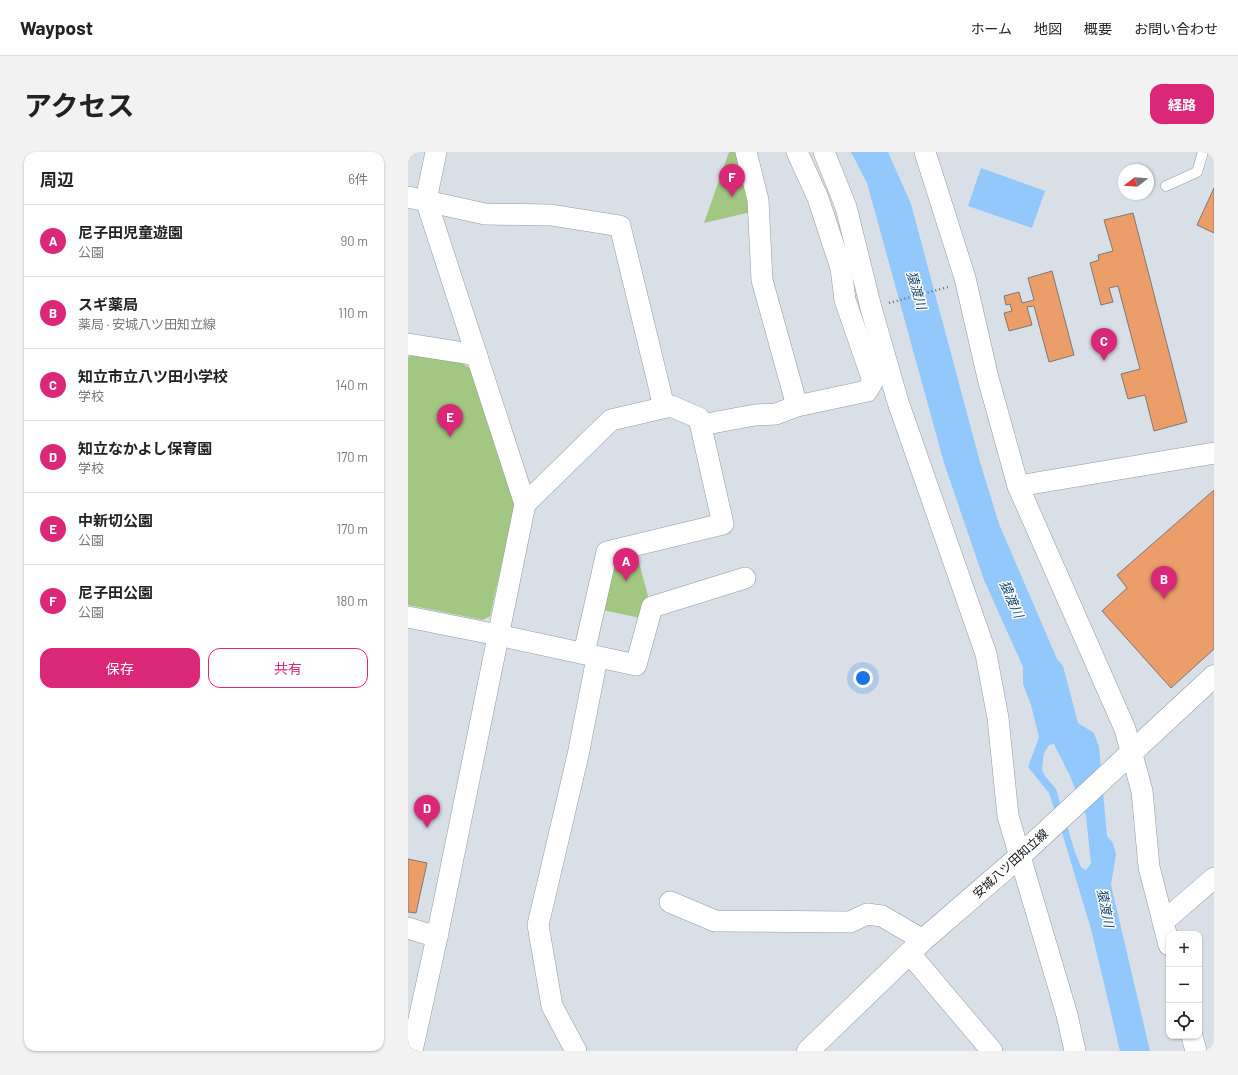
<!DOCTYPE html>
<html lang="ja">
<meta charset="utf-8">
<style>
:root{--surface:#fff;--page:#f2f2f2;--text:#222;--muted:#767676;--line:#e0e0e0;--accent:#db2777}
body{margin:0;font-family:Barlow,"Noto Sans JP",sans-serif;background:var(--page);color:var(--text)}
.controls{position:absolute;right:12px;bottom:12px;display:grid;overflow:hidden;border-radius:8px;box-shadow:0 1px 3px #0004}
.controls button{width:36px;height:36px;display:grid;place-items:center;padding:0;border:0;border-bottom:1px solid var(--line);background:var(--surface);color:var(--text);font:20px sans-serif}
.compass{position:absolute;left:710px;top:12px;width:36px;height:36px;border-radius:50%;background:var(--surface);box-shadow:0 1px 3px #0004;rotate:253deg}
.you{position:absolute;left:455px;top:526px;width:14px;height:14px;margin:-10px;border:3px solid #fff;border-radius:50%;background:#1a73e8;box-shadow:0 0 0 6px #1a73e833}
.badge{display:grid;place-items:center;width:26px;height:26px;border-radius:50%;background:var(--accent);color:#fff;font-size:13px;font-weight:700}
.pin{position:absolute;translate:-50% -33px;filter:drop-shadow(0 1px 2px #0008)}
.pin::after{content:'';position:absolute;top:21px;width:14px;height:12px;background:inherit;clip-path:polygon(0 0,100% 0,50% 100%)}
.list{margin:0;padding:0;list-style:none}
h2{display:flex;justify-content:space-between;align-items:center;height:52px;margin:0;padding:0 16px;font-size:17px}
h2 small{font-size:13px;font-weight:400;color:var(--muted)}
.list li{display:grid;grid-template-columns:26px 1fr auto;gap:12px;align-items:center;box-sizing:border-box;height:72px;padding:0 16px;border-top:1px solid var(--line)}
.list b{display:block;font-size:15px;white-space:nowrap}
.list p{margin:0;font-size:13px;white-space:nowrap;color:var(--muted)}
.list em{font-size:13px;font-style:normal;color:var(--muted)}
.actions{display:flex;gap:8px;padding:12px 16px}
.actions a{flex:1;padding:9px 0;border:1px solid var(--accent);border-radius:12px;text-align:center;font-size:14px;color:var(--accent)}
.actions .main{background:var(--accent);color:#fff}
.icon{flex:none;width:22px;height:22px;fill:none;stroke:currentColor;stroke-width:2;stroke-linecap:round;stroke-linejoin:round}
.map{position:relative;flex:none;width:806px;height:899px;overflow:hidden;border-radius:12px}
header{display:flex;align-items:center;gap:24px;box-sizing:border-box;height:56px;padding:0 20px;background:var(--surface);border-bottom:1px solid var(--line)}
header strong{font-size:19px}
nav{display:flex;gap:22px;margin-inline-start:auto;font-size:14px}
.intro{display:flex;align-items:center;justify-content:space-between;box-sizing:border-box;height:96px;padding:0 24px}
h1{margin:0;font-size:28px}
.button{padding:10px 18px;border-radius:12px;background:var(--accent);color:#fff;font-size:14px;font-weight:700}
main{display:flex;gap:24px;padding:0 24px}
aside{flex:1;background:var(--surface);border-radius:12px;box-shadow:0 1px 3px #0004}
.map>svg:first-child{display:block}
</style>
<header>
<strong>Waypost</strong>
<nav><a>ホーム</a><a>地図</a><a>概要</a><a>お問い合わせ</a></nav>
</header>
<div class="intro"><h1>アクセス</h1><a class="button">経路</a></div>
<main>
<aside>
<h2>周辺<small>6件</small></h2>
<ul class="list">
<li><span class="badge">A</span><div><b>尼子田児童遊園</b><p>公園</p></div><em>90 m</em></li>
<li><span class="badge">B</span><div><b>スギ薬局</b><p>薬局 · 安城八ツ田知立線</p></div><em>110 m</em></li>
<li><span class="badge">C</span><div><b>知立市立八ツ田小学校</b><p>学校</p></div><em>140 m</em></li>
<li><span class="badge">D</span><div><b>知立なかよし保育園</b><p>学校</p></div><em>170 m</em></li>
<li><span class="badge">E</span><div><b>中新切公園</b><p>公園</p></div><em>170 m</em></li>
<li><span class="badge">F</span><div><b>尼子田公園</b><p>公園</p></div><em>180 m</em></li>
</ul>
<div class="actions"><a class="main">保存</a><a>共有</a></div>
</aside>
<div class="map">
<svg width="806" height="899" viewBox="0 0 806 899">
<rect width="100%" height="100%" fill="#d8dfe6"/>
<g fill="#a1c782">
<path d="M321,0H331L343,60L296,71Z"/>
<path d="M7,202L54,211L63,217L107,353L82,464L75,468L0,453V205Z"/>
<path d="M229,403L240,444L232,466L195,458L204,414L210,407Z"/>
</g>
<g fill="#92c8fb" fill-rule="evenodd">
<path d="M443,0H480L503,52L572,310L591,372L649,507L655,514L670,571L686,581L691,595L699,684L705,691L708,702L703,733L742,899H712L683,777L652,674L641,641L620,615L631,585L623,553L615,532V515L576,428L536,311L459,31ZM646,592L662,624L678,664L683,712L678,718L673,715L667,700L648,637L637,624L634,617L636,601L641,593Z"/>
<path d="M573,16L637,39L624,76L560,54Z"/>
</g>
<g fill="#eb9d6a" stroke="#807874">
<path d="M806,36V81L789,73Z"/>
<path d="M725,61L779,270L746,279L737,243L720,247L713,222L732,217L710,134L701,136L705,150L693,153L682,111L691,108L690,103L705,99L696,68Z"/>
<path d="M644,119L666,203L641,210L626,154L619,155L624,173L601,179L596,161L604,159L602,152L598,153L596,144L611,140L614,151L626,148L620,126Z"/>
<path d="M806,338V497L763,536L694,459L719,436L709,423Z"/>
<path d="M0,707L19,711L8,761L0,760Z"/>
</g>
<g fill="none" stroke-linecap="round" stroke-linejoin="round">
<defs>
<path id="lane" d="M758,34L789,20L795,0"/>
<g id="street">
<path d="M338,0L350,48L354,128L389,254"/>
<path d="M416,0L438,55L463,156L490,250L578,502L590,566L600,664L659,863L667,899"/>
<path d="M517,0L557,126L580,226L610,334L717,577L734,639L741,715L761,793"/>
<path d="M0,45L77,62L143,63L212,74L256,255"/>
<path d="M0,192L69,203"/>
<path d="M293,273L347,263L368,262L389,254L459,239L465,229L437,148L433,116L410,46L389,0"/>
<path d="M610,334L806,301"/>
<path d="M117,352L203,268L263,254L291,266L315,372L199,400L176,501"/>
<path d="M0,465L90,483L228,513L244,455L337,426"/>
<path d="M262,750L307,769L442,770L459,762L474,764L515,788"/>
<path d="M755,770L806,726"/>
<path d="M0,776L29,785"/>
<path d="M502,802L584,899"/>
<path d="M784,884L788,899"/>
<path d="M4,899L29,785L117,352L18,48L28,0"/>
<path d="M168,899L144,854L130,773L170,603L189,506"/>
</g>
<path id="secondary" d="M400,899L515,788L611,705L806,524"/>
</defs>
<use href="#lane" stroke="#939aa0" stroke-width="11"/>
<use href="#street" stroke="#939aa0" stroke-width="22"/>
<use href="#secondary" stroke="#939aa0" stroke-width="23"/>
<path stroke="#6c7175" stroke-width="2.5" stroke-dasharray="1 3" stroke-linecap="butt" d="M481,151L540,135"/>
<use href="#lane" stroke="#fff" stroke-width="10"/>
<use href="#street" stroke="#fff" stroke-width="21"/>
<use href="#secondary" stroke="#fff" stroke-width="22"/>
</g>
<g text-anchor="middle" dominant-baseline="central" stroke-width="3" stroke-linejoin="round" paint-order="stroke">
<g font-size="12" fill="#0a0d0f" stroke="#fff">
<text transform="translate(602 711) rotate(-42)">安城八ツ田知立線</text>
</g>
<g font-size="13" font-style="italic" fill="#13466e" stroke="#fff">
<text transform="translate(509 138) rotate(74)">猿渡川</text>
<text transform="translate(604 447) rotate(67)">猿渡川</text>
<text transform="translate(698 756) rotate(79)">猿渡川</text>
</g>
</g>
</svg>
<div class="controls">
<button>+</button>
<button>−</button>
<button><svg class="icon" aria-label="locate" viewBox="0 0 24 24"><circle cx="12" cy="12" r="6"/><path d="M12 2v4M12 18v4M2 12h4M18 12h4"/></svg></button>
</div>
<svg class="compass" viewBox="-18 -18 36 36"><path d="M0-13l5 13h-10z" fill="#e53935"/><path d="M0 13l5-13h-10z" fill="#767676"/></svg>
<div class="you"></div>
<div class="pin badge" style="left:218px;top:429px">A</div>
<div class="pin badge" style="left:756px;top:447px">B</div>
<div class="pin badge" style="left:696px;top:209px">C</div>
<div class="pin badge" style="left:19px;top:676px">D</div>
<div class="pin badge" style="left:42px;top:285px">E</div>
<div class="pin badge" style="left:324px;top:45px">F</div>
</div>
</main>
